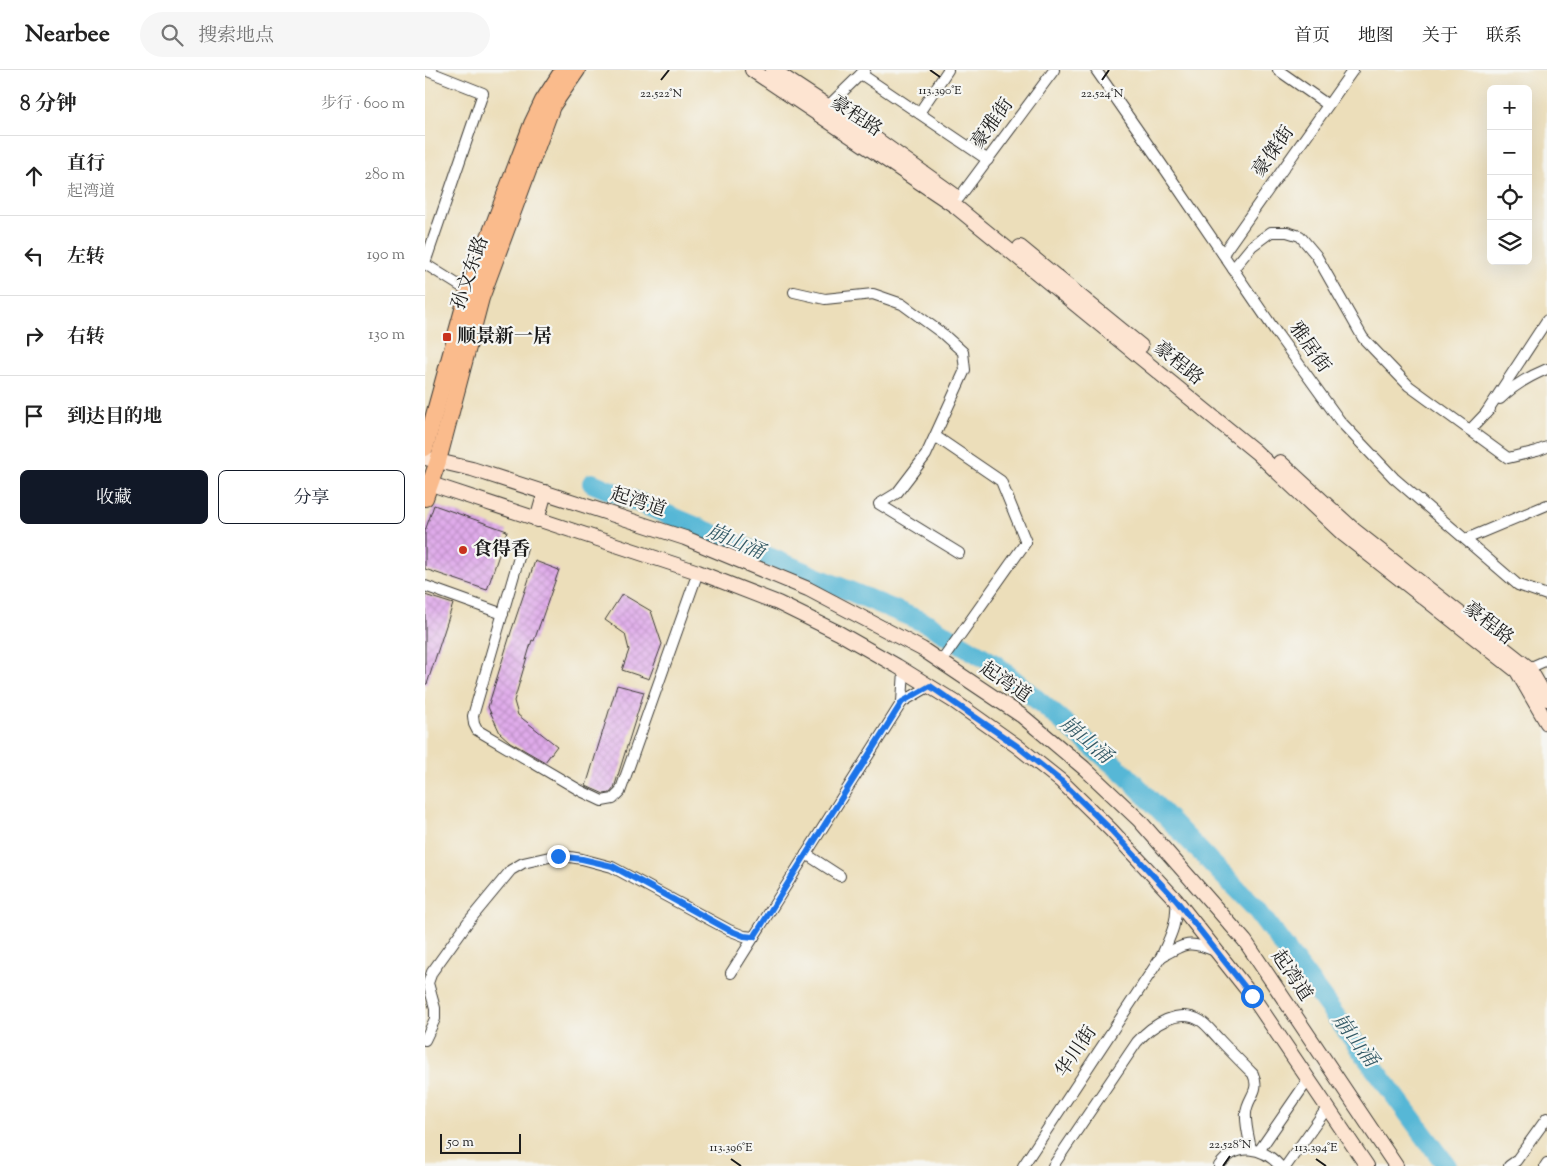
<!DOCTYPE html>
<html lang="zh">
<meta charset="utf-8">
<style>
:root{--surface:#fff;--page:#f6f6f6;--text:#222;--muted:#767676;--line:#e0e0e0;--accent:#111827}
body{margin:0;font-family:"Sorts Mill Goudy","Noto Serif SC",serif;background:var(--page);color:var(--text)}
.controls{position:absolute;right:15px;top:15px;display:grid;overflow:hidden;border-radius:8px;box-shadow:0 5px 20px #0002}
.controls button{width:45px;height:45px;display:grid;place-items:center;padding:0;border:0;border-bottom:1px solid var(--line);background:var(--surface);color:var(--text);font:25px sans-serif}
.scale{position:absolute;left:15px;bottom:12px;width:81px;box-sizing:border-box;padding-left:5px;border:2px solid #1c1c1c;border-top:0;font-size:14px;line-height:18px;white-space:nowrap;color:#1c1c1c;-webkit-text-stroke:4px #f6f6f2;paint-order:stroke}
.stop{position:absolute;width:15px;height:15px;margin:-11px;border:4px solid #1a73e8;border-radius:50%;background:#fff}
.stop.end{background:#1a73e8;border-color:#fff;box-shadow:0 1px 5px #0008}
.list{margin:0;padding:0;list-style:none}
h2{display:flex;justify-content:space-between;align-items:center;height:65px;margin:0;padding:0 20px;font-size:21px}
h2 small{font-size:16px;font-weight:400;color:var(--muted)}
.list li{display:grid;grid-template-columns:32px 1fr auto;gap:15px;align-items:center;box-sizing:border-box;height:80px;padding:0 20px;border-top:1px solid var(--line)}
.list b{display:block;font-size:19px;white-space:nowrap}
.list p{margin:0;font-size:16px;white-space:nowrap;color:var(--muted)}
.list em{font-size:16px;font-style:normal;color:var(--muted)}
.actions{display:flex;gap:10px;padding:15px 20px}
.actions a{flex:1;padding:11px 0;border:1px solid var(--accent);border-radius:8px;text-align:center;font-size:18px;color:var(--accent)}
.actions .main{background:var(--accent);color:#fff}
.icon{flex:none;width:28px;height:28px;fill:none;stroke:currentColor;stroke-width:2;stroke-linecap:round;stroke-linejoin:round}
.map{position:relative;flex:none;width:1122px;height:1096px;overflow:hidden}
header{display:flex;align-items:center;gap:30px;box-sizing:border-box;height:70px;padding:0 25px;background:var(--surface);border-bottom:1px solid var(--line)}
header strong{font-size:24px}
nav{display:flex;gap:28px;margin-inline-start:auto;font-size:18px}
.search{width:350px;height:45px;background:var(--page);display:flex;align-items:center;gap:12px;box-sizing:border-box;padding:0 18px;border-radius:28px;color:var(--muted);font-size:19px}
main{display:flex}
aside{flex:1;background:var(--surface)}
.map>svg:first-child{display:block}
</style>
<header>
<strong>Nearbee</strong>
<div class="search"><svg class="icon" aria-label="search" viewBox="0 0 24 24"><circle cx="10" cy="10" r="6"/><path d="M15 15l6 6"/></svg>搜索地点</div>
<nav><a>首页</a><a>地图</a><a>关于</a><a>联系</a></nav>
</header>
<main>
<aside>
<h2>8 分钟<small>步行 · 600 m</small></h2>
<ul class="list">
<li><svg class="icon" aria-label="ahead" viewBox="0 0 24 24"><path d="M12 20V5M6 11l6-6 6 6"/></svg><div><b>直行</b><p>起湾道</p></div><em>280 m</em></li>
<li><svg class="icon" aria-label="left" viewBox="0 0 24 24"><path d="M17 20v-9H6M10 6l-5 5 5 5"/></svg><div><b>左转</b></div><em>190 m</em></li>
<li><svg class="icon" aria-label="right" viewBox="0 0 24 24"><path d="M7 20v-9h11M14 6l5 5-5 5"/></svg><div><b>右转</b></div><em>130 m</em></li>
<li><svg class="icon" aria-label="arrive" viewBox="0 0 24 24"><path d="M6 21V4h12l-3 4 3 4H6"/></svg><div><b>到达目的地</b></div></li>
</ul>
<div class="actions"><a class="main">收藏</a><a>分享</a></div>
</aside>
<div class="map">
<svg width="1122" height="1096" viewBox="0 0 1122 1096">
<defs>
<pattern id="building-cross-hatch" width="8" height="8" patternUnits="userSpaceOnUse" patternTransform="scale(1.25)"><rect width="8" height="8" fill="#dfaaea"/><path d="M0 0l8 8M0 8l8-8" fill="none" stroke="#bf92c8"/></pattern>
</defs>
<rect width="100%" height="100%" fill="#f6f6f2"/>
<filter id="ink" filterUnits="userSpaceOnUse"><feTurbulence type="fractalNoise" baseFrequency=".02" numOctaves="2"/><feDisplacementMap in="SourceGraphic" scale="10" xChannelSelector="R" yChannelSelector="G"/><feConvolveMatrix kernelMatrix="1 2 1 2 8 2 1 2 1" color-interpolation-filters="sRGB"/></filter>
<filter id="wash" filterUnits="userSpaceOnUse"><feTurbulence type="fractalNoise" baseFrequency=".0096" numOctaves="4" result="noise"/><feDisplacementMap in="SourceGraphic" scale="20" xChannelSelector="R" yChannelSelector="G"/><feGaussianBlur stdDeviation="1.12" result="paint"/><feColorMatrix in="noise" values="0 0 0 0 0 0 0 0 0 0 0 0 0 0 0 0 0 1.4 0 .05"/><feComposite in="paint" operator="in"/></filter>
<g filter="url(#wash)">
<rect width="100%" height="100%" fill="#ecdeba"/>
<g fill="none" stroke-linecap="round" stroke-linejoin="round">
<path stroke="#57b7d6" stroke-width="20" d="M167,413L503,554L571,595L702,706L831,839L1022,1096"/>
</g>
<g id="blocks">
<g fill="url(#building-cross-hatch)">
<path d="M9,435L82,461L62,520L0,499V461Z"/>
<path d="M110,491L134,500L109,571L107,570L89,631L93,645L132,676L120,692L85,672L75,663L63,637L86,562Z"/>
<path d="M197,524L226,541L237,574L224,609L197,600L204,580L200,564L180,550Z"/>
<path d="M0,525L28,534L2,614H0Z"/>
<path d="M192,615L219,622L189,718L185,723L179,724L161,716Z"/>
</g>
</g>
</g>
<g filter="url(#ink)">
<use href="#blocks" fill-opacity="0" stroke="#3b3934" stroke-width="1"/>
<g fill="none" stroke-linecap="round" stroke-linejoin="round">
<defs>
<g id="street">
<path d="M0,0L58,23L0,193"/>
<path d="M671,0L733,89L853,265L915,351L969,408L1093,515L1122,525"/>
<path d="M853,0L903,35"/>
<path d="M436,4L563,90"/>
<path d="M403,36L440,0"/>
<path d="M494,43L523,0"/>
<path d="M534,128L629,0"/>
<path d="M798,184L928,0"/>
<path d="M0,194L48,224"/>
<path d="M808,199L827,176L846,162H862L875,166L891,185L938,268L984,316L1083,388L1112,381L1122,377"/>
<path d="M369,222L400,229L448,224L477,234L518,264L538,282L540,300L501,385L472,423L454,434L534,483"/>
<path d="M1075,329C1088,316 1105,306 1122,299"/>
<path d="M1061,343L1122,250"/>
<path d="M1045,360L1065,339"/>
<path d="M510,366L576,411L601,472L516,592"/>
<path d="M1041,469L1122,435"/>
<path d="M97,477L48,646L49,654L52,660L156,721L177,731L188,729L195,722L273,502"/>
<path d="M0,516L78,544"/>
<path d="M1104,598L1122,590"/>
<path d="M477,632L505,616"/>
<path d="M381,784L415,806"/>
<path d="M736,887C760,873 765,870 790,881"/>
<path d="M306,903L477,632L479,600"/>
<path d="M0,970L10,949V938L3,913L7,902L43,852L86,800L98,793L133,785L157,789L187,797L304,860L319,866L329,867"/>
<path d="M834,1081L883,1010"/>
<path d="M598,1096L736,887C745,867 753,853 751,830"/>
<path d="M628,1096L712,972C727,955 754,937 776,951C782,955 788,963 793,968C804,980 816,992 828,1004C836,1022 822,1027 821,1043C820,1054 824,1068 826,1079"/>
<path d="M794,1096C811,1072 837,1076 855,1096"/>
<path d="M861,1096L902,1038"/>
<path d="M1084,1096L1091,1091L1122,1048"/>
<path d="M1120,1096L1122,1093"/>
</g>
<g id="secondary">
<path d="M327,0L530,136L831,382L918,464L1092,601L1122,653"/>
<path d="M348,0L433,56L528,124"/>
<path d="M595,177L716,276"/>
<path d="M0,388L47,399L260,468L383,519L497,579L597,646L659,698L714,750L820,871L971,1096"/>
<path d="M855,392L929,460L1104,598L1122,629"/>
<path d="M0,412L273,502L353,533L414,563L472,596L530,632L592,676L636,711L686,760L751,830L827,926L942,1096"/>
<path d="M112,450L120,422"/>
</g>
<g id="primary">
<path d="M0,378L42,225L107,54L118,31L138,0"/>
<path d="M0,428L13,391L56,228L127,36L152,0"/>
</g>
</defs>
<use href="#street" stroke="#3b3934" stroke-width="12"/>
<use href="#secondary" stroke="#3b3934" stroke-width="16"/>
<use href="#primary" stroke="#3b3934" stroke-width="18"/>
<use href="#street" stroke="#fff" stroke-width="10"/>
<use href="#secondary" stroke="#fde4d1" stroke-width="14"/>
<use href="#primary" stroke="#fabb8c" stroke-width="16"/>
</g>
</g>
<g fill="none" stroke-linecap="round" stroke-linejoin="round" filter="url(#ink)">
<path stroke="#1a73e8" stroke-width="6" d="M133,786L157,789L187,796L304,860L319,866L329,867L477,632L505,616L592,676L636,711L686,760L751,830L827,926"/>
</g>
<path fill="none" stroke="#1c1c1c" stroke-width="2" d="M505,0L515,7M236,10L244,0M677,10L684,0M306,1089L316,1096M891,1089L901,1096M798,1096L805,1086"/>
<g fill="#c8321e" stroke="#f6f6f2" stroke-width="2">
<rect x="17" y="262" width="10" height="10" rx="2.5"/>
<circle cx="38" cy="480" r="5"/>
</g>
<g text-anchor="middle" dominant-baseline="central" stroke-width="4.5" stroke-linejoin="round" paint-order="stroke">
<g font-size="19" fill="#1c1c1c" stroke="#f6f6f2">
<text transform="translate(431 47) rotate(34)">豪程路</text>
<text transform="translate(568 54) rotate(-54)">豪雅街</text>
<text transform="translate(849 82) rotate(-55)">豪傑街</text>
<text transform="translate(46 203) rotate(-71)">孙文东路</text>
<text transform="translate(884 278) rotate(55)">雅居街</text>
<text transform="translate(753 294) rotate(39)">豪程路</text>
<text transform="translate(213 433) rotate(18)">起湾道</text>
<text transform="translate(1063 554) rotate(38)">豪程路</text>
<text transform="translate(580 613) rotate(34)">起湾道</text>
<text transform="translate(866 906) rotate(56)">起湾道</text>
<text transform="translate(652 982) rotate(-56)">华川街</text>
</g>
<g font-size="19" font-weight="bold" fill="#1c1c1c" stroke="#f6f6f2" text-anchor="start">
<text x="32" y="267">顺景新一居</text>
<text x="48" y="480">食得香</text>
</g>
<g font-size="20" font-style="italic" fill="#345a66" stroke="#f6f6f2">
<text transform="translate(310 473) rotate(23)">崩山涌</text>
<text transform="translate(660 671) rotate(40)">崩山涌</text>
<text transform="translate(929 971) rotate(53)">崩山涌</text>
</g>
</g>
<g font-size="12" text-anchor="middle" fill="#1c1c1c" stroke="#f6f6f2" stroke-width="4.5" stroke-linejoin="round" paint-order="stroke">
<text x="515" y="24">113.390°E</text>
<text x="236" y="27">22.522°N</text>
<text x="677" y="27">22.524°N</text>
<text x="805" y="1078">22.528°N</text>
<text x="306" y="1081">113.396°E</text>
<text x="891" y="1081">113.394°E</text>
</g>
</svg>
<div class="controls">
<button>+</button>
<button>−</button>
<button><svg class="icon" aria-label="locate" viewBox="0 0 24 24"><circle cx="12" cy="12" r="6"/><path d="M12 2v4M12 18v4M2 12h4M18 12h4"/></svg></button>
<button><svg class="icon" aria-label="layers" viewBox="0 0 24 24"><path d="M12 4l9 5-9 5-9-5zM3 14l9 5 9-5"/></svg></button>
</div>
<div class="scale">50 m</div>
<div class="stop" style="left:827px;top:926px"></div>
<div class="stop end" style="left:133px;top:786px"></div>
</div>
</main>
